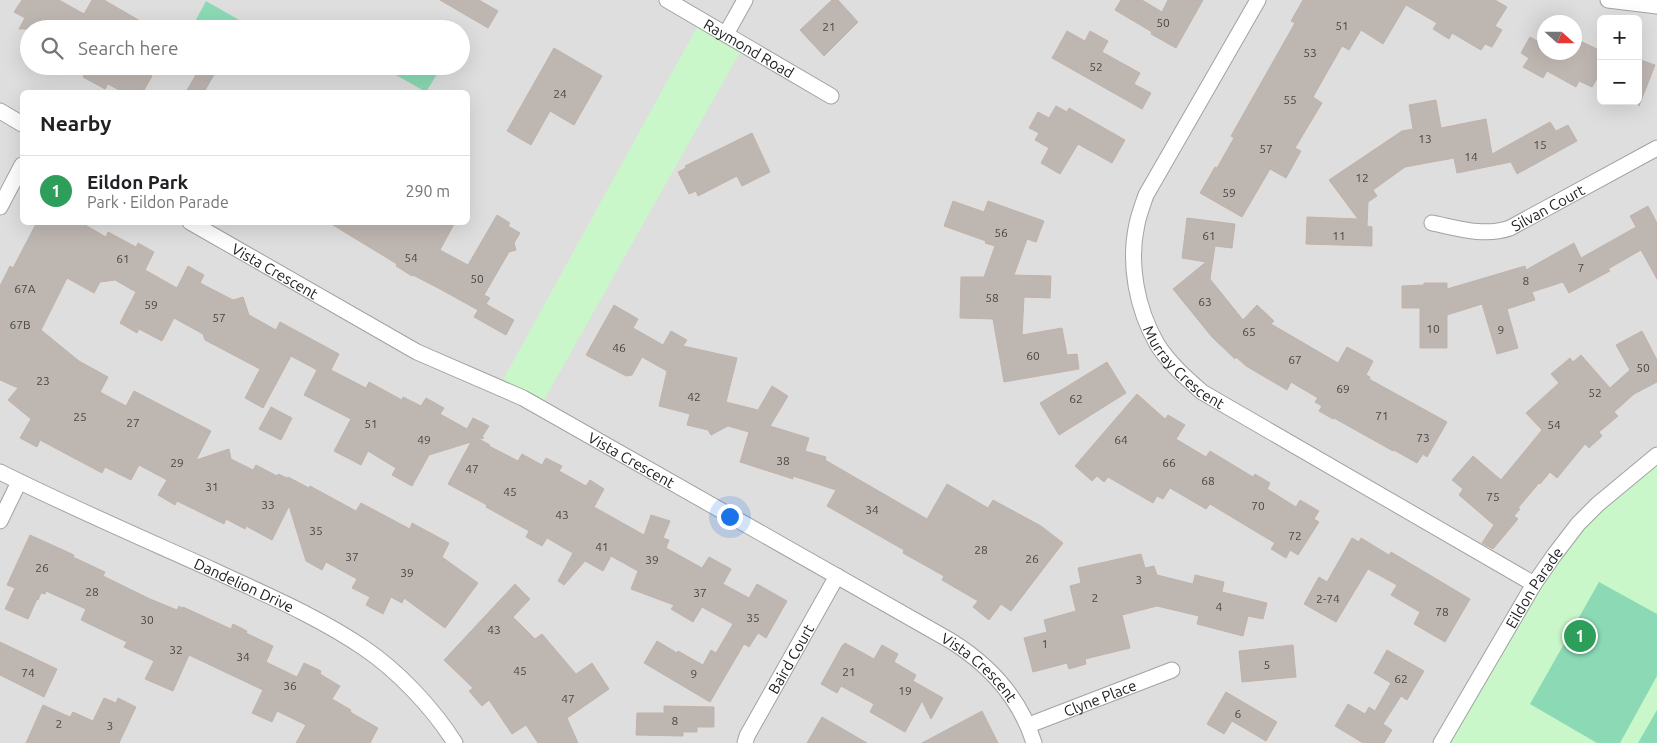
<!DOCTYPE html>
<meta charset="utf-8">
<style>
:root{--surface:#fff;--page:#f2f2f2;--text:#202124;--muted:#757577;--line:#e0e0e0;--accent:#c50c1d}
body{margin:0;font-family:Ubuntu,sans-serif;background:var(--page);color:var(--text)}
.controls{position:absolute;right:15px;top:15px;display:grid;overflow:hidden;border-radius:8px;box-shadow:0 5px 20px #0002}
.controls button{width:45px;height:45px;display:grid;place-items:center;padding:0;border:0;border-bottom:1px solid var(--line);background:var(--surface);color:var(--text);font:25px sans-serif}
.compass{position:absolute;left:1537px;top:15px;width:45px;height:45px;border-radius:50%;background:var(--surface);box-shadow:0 5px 20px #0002;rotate:111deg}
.you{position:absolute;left:729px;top:516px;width:18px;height:18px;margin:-12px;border:4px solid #fff;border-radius:50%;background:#1a73e8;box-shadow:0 0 0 8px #1a73e833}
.badge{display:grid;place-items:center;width:32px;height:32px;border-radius:50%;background:var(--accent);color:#fff;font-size:16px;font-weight:700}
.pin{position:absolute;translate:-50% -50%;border:2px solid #fff;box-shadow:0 1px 5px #0006}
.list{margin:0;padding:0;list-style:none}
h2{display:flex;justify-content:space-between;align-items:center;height:65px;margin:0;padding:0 20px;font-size:21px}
h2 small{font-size:16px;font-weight:400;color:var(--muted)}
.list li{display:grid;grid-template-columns:32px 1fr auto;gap:15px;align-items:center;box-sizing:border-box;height:70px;padding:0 20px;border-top:1px solid var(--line)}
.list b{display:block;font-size:19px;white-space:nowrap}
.list p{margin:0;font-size:16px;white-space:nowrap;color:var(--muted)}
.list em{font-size:16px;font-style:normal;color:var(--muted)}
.icon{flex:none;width:28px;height:28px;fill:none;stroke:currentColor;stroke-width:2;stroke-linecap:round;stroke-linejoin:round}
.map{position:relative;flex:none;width:1657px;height:743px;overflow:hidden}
.search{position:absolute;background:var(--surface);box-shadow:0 5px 20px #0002;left:20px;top:20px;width:450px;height:55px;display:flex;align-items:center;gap:12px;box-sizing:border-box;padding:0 18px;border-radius:28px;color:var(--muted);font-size:19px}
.panel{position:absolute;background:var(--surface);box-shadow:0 5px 20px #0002;left:20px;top:90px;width:450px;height:135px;border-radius:8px}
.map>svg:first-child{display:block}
</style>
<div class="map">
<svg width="1657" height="743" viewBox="0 0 1657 743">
<rect width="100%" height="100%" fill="#f1ede8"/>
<path fill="#dfdede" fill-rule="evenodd" d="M0,0H1657V455L1441,743H0ZM1601,19H1638V101H1601ZM1544,22H1574V52H1544ZM29,29H461V66H29ZM22,92H468V222H22Z"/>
<g fill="#c9f7c9">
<path d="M701,20L744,45L540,407L499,387Z"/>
<path d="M1657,455V743H1441L1555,554Z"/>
</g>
<g fill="#8bdab5">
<path d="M206,1L255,29H191Z"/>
<path d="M380,66H442L426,92Z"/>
<path d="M1599,582L1657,614V676L1620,743H1597L1530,704Z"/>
<path d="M1657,710V743H1638Z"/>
</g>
<g fill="#beb6b1" stroke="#c1b3ab">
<path d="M22,0H59L84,14L92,0H104L154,29H19L25,18L14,12Z"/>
<path d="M440,0H479L498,11L488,28Z"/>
<path d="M832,0H838L858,22L824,56L800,30Z"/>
<path d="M1121,0H1142L1162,12L1168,0H1203L1176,48L1151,34L1152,32L1115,10Z"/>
<path d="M1303,0H1495L1507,7L1495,26L1502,30L1492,47L1485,44L1481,50L1452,33L1449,39L1433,29L1437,23L1406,5L1383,44L1361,30L1349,50L1342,46L1313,97L1322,103L1295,148L1301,151L1286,178L1270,169L1242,217L1200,193L1215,167L1217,168L1234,138L1231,136L1295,23L1291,21Z"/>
<path d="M1067,31L1085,41L1090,31L1108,41L1102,52L1140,73L1134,84L1151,93L1142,109L1052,58Z"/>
<path d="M1544,33V52H1574V38L1601,51V72L1592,87L1579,81L1576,87L1547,71L1543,78L1523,67L1529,58L1521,53L1530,37L1539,42Z"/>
<path d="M554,48L602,76L574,125L550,111L531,145L507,131Z"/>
<path d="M1638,59L1655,65L1639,106L1638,105Z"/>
<path d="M89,66H148L145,72L152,76L143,92H123L108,84L105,89L83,77Z"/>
<path d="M201,66H219L204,92H186Z"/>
<path d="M1436,100L1441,128L1486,119L1492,154L1550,122L1556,131L1568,125L1577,141L1517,174L1511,162L1457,173L1454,158L1405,167L1373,190L1377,196L1368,202L1367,226L1372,227V246L1306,244L1307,217L1358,219L1329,180L1402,131L1413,129L1409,105Z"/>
<path d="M1056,106L1067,112L1069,108L1125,140L1112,163L1078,144L1060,174L1041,163L1049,148L1035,140L1039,133L1029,128L1038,112L1049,118Z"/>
<path d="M752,133L770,172L742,186L737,176L698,196L696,191L689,194L678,172L686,168L685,166Z"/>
<path d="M953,201L984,212L988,201L1044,221L1036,242L1027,239L1014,275L1051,276L1050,298L1024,297L1022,335L1062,328L1067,355L1077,354L1079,369L1004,382L993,319L960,318L961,277H984L995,246L985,243L986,241L944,226Z"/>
<path d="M1648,206L1657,223V279L1641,250L1608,269L1610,271L1569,293L1563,282L1532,292L1535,300L1507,309L1518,348L1497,354L1482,304L1447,315V348H1420V308H1402V286L1424,285V283H1447V289L1525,266L1526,270L1574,243L1581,258L1636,227L1630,216Z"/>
<path d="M497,215L510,223L508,226L520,233L514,243L516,250L509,252L484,295L490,298L486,304L514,320L506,335L474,317L478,310L440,289L413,275L412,276L396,266L397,264L328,222H455L440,250L468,265Z"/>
<path d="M1187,218L1235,224L1232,248L1215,246L1210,279L1243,320L1257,305L1274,321L1271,324L1338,363L1347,347L1373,361L1366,375L1370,377L1369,379L1447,422L1427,457L1423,454L1417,463L1394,450L1393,451L1334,418L1333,419L1319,411L1322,406L1315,402L1318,398L1291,382L1287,390L1246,366L1236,357L1235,359L1212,337L1173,289L1206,262L1182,258Z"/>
<path d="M37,222H80L106,237L108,232L136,247L138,243L154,252L145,270L177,288L188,266L204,275L200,283L233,300L243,297L249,315L276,330L280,322L339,354L331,370L366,388L369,382L402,400L403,397L421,406L426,398L444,408L440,414L467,429L473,418L489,426L482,437L484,438L479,439L490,445L489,446L518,461L522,454L542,465L546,458L562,466L559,471L586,486L590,480L604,489L594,507L644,535L651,515L670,521L663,538L669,540L666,548L702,568L709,557L731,569L723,584L749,598L757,584L787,601L766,638L758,633L749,647L744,644L710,702L644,663L657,641L677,653L678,651L703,665L711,650L716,653L733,624L702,607L693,622L671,609L674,605L631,589L638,571L611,556L603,571L585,561L564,585L558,581L573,553L547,538L542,546L526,537L529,531L486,507L487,505L448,484L471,442L429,455L412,486L392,475L396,468L368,451L361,465L334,451L351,419L304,395L317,370L291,356L263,408L245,398L260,369L205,340L203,334L174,318L162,341L139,329L137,333L120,323L136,292L115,280L100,282L94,293L67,278L41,330L79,361L108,377L100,392L126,406L134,391L211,431L196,460L229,449L231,459L253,470L256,465L277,476L278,474L287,478L288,477L309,488L310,486L356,511L361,503L410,529L412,523L449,543L442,557L478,583L445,628L404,598L402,603L391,597L383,614L366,605L370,597L352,588L357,579L326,562L322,570L306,561L289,506L272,540L246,526L245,529L226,519L224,524L177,501L175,505L158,495L167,480L139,465L131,480L105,467L102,473L40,440L37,447L20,438L31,419L8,400L18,388L0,380V286L10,266L13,268Z"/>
<path d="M614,305L638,319L633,328L663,345L671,331L687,340L683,346L737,358L726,402L758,410L772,386L788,396L770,426L809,438L805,451L826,457L825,460L927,519L947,484L988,508L993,500L1041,526L1063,543L1011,611L1001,604L989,620L973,607L978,601L942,580L944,576L903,553L904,550L827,506L836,490L793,476V479L740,462L749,432L728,426L711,435L708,430L687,425L690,414L659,406L667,371L642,357L632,375L626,376L586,355Z"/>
<path d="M1642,331L1657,360V382L1634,394L1614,412L1618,416L1599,432L1602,436L1589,448L1585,444L1557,478L1550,472L1540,484L1539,483L1518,508L1520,509L1514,516L1518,519L1493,549L1482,543L1494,525L1459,495L1463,489L1452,480L1473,456L1501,480L1542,430L1526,413L1559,383L1551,374L1570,358L1573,362L1581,355L1610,388L1630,370L1616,345Z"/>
<path d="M1107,362L1126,393L1059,435L1040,403Z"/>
<path d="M1137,394L1165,419L1168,415L1185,425L1176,439L1206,457L1210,451L1253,477L1255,474L1270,483L1267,489L1296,507L1300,500L1319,511L1314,519L1319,522L1298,555L1290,550L1286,558L1271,549L1275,543L1210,504L1206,509L1170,488L1163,499L1157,496L1153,503L1108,477L1104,482L1097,476L1092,481L1075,466Z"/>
<path d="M271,407L292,418L281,440L259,429Z"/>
<path d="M30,535L74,555L73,557L105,572L103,576L150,599L177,610L179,606L182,608L183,607L231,629L233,624L247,631L246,633L273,646L266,662L297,677L304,663L321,671L320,674L340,686L332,699L351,710L350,712L378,728L370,743H296L306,725L277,711L272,722L252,713L263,690L189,655L173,691L145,679L154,661L124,647L127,642L81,620L86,609L46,591L45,594L41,593L38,600L37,599L28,619L5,609L15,588L7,585Z"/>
<path d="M1352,538L1359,542L1361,538L1389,555L1391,552L1470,599L1445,642L1414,624L1420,612L1391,595L1397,585L1368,569L1336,622L1304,604L1319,577L1327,582Z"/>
<path d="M1141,554L1145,568L1154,566L1157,575L1193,584L1195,575L1224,582L1222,592L1267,603L1263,619L1248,616L1243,636L1197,624L1199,616L1157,606L1122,615L1130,648L1085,659L1086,664L1069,669L1067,663L1033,672L1024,638L1047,632L1044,620L1076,611L1070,586L1081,583L1078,568Z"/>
<path d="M515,584L530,599L513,617L535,639L542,634L576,674L592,663L609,689L567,718L578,743H538L526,725L512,734L489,700L482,706L469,691L473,688L444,660Z"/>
<path d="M0,642L57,669L44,697L0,675Z"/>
<path d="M845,643L874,659L882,645L898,654L894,662L916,675L913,681L943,698L931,719L922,701L905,732L870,712L874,704L841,686L837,693L821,684L842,646Z"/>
<path d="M1293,645L1296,677L1242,682L1239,651Z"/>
<path d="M1387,650L1424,671L1407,700L1401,696L1383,724L1392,730L1384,743H1363L1335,726L1348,704L1365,714L1369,707L1375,711L1391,683L1374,673Z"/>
<path d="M1226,692L1277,722L1266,741L1232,721L1224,734L1207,724Z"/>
<path d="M104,698L116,703L118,698L136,707L119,743H26L43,705L70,717L73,712L93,721Z"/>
<path d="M664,706L714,707V727H697V732H683V736L636,735L637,713H664Z"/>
<path d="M982,711L998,743H922Z"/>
<path d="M822,717L867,743H807Z"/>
</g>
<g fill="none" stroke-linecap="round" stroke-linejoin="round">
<defs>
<g id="street">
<path id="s1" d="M667,0L831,96"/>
<path id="s2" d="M1258,0L1146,195C1143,204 1139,214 1137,224C1128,264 1137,309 1157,344C1168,362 1186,378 1202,392L1534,584"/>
<path d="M1608,0L1657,6"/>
<path d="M726,34L745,0"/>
<path d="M0,111L22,124"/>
<path d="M0,207L22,165"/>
<path id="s3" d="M190,222L417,352L523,398L951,641C991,666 1020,698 1034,743"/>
<path id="s4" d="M1432,223C1457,228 1484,237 1510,228L1657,148"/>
<path id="s5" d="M0,472C70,507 142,538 213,570C264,594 317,616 364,648C398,671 433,708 455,743"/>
<path d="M0,521L19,482"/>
<path id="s6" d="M1029,725L1172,670"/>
<path id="s7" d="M745,743L747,736L837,576"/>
<path id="s8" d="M1441,743L1534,584L1555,554L1578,524L1598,504L1657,455"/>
</g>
</defs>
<use href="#street" stroke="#a2a2a2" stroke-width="17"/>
<use href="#street" stroke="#fff" stroke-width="15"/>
</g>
<g text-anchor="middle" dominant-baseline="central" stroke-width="4" stroke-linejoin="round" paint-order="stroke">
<g font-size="12" fill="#484645">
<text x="1163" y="22">50</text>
<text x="1342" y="25">51</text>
<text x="829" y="26">21</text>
<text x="1310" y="52">53</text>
<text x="1096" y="66">52</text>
<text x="560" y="93">24</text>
<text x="1290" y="99">55</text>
<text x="1425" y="138">13</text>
<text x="1540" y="144">15</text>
<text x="1266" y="148">57</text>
<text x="1471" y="156">14</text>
<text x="1362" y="177">12</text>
<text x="1229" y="192">59</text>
<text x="1001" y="232">56</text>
<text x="1209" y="235">61</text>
<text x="1339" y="235">11</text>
<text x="411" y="257">54</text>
<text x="123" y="258">61</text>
<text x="1581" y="267">7</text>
<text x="477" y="278">50</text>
<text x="1526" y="280">8</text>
<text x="25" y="288">67A</text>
<text x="992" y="297">58</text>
<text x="1205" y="301">63</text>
<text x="151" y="304">59</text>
<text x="219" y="317">57</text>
<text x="20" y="324">67B</text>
<text x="1433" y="328">10</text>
<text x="1501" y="329">9</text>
<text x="1249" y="331">65</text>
<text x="619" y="347">46</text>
<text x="1033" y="355">60</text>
<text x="1295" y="359">67</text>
<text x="1643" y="367">50</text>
<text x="43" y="380">23</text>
<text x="1343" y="388">69</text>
<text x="1595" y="392">52</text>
<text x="694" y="396">42</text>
<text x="1076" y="398">62</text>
<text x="1382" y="415">71</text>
<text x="80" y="416">25</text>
<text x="133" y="422">27</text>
<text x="371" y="423">51</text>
<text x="1554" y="424">54</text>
<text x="1423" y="437">73</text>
<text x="424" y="439">49</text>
<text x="1121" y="439">64</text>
<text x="783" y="460">38</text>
<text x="177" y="462">29</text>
<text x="1169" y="462">66</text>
<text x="472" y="468">47</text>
<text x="1208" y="480">68</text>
<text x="212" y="486">31</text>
<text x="510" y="491">45</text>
<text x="1493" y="496">75</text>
<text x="268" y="504">33</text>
<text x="1258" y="505">70</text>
<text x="872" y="509">34</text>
<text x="562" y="514">43</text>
<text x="316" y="530">35</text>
<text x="1295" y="535">72</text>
<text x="602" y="546">41</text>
<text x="981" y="549">28</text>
<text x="352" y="556">37</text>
<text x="1032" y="558">26</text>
<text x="652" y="559">39</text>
<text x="42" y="567">26</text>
<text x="407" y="572">39</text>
<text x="1139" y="579">3</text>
<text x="92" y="591">28</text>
<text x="700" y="592">37</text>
<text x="1095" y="597">2</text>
<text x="1328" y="598">2-74</text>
<text x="1219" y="606">4</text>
<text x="1442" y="611">78</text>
<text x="753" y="617">35</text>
<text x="147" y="619">30</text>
<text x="494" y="629">43</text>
<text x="1045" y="643">1</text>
<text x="176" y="649">32</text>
<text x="243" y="656">34</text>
<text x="1267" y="664">5</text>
<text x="520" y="670">45</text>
<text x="849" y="671">21</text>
<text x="28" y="672">74</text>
<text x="694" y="673">9</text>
<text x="1401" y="678">62</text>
<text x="290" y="685">36</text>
<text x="905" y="690">19</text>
<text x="568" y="698">47</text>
<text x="1238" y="713">6</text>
<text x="675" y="720">8</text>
<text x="59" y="723">2</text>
<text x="110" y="725">3</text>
</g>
<g font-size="15" fill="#212121" stroke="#fff">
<text stroke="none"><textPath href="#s1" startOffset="95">Raymond Road</textPath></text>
<text stroke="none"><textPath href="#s4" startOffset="122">Silvan Court</textPath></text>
<text stroke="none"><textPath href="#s3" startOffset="98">Vista Crescent</textPath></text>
<text stroke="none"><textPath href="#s2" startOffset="415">Murray Crescent</textPath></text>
<text stroke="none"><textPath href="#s3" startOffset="502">Vista Crescent</textPath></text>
<text stroke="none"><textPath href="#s5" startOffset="269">Dandelion Drive</textPath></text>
<text stroke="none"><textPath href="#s8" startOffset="181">Eildon Parade</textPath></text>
<text stroke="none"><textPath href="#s7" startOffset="96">Baird Court</textPath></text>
<text stroke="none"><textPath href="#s3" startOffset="908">Vista Crescent</textPath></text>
<text stroke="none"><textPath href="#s6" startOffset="76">Clyne Place</textPath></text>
</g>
</g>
</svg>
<div class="controls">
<button>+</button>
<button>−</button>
</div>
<svg class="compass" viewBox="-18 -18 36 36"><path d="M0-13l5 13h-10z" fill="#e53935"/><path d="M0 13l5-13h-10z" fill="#757577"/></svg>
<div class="you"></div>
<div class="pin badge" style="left:1580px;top:636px;background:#2e9e5b">1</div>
<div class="search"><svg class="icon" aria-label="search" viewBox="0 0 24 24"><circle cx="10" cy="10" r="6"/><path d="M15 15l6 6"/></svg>Search here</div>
<section class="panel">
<h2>Nearby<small></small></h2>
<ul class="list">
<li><span class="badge" style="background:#2e9e5b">1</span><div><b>Eildon Park</b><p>Park · Eildon Parade</p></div><em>290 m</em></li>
</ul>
</section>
</div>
